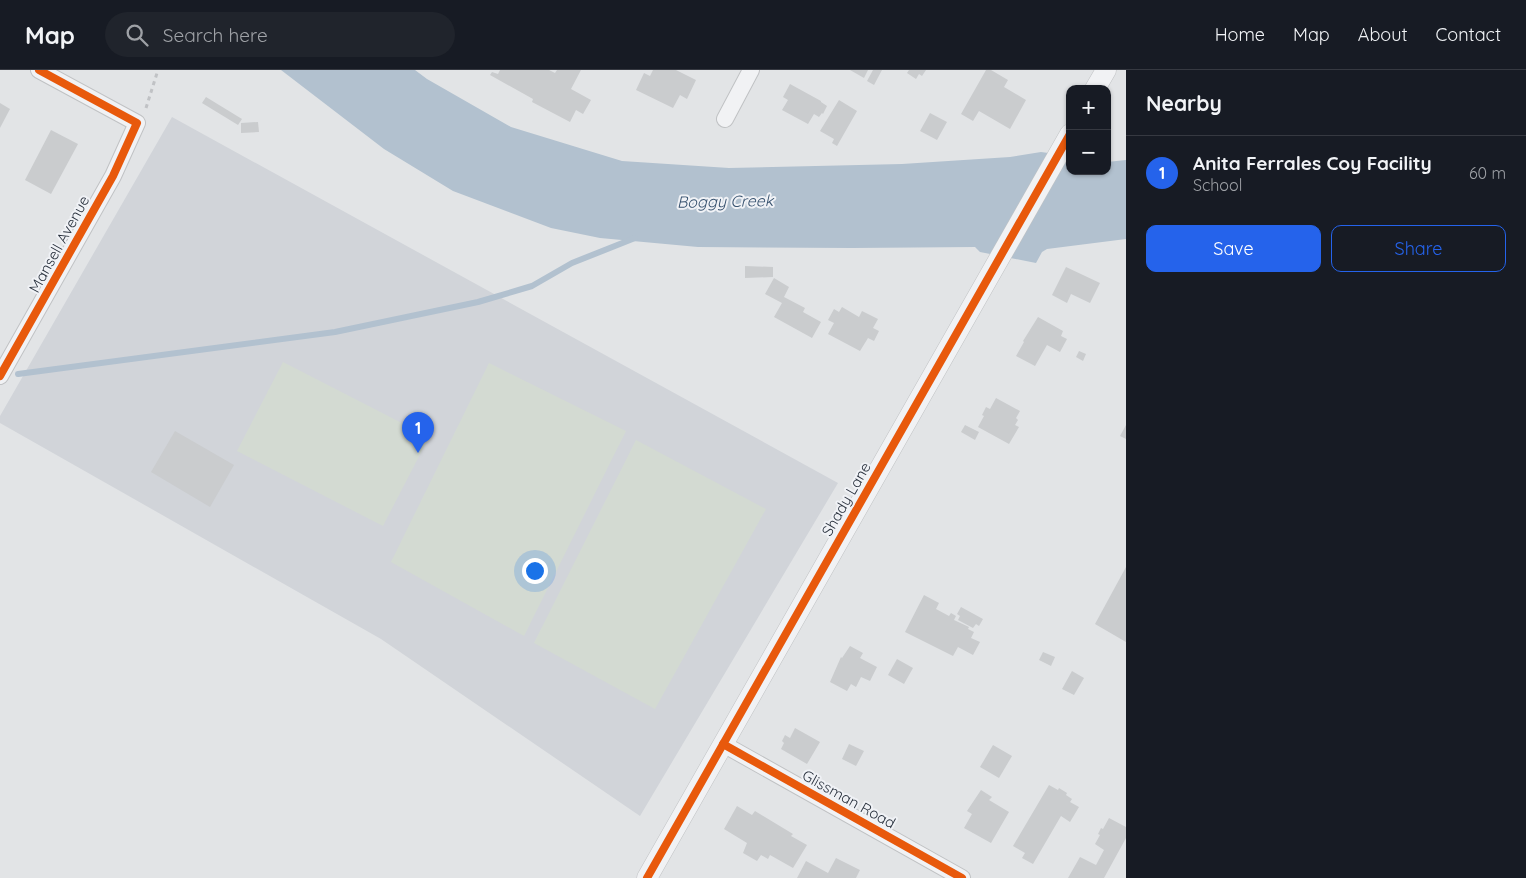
<!DOCTYPE html>
<meta charset="utf-8">
<style>
:root{--surface:#171b24;--page:#20242c;--text:#f1f3f6;--muted:#9ea1a6;--line:#363941;--accent:#2563eb}
body{margin:0;font-family:Quicksand,sans-serif;background:var(--page);color:var(--text)}
.controls{position:absolute;right:15px;top:15px;display:grid;overflow:hidden;border-radius:10px;box-shadow:0 1px 4px #0004}
.controls button{width:45px;height:45px;display:grid;place-items:center;padding:0;border:0;border-bottom:1px solid var(--line);background:var(--surface);color:var(--text);font:25px sans-serif}
.you{position:absolute;left:534px;top:500px;width:18px;height:18px;margin:-12px;border:4px solid #fff;border-radius:50%;background:#1a73e8;box-shadow:0 0 0 8px #1a73e833}
.badge{display:grid;place-items:center;width:32px;height:32px;border-radius:50%;background:var(--accent);color:#fff;font-size:16px;font-weight:700}
.pin{position:absolute;translate:-50% -41px;filter:drop-shadow(0 1px 2px #0008)}
.pin::after{content:'';position:absolute;top:26px;width:18px;height:15px;background:inherit;clip-path:polygon(0 0,100% 0,50% 100%)}
.list{margin:0;padding:0;list-style:none}
h2{display:flex;justify-content:space-between;align-items:center;height:65px;margin:0;padding:0 20px;font-size:21px}
h2 small{font-size:16px;font-weight:400;color:var(--muted)}
.list li{display:grid;grid-template-columns:32px 1fr auto;gap:15px;align-items:center;box-sizing:border-box;height:75px;padding:0 20px;border-top:1px solid var(--line)}
.list b{display:block;font-size:19px;white-space:nowrap}
.list p{margin:0;font-size:16px;white-space:nowrap;color:var(--muted)}
.list em{font-size:16px;font-style:normal;color:var(--muted)}
.actions{display:flex;gap:10px;padding:15px 20px}
.actions a{flex:1;padding:11px 0;border:1px solid var(--accent);border-radius:10px;text-align:center;font-size:18px;color:var(--accent)}
.actions .main{background:var(--accent);color:#fff}
.icon{flex:none;width:28px;height:28px;fill:none;stroke:currentColor;stroke-width:2;stroke-linecap:round;stroke-linejoin:round}
.map{position:relative;flex:none;width:1126px;height:808px;overflow:hidden}
header{display:flex;align-items:center;gap:30px;box-sizing:border-box;height:70px;padding:0 25px;background:var(--surface);border-bottom:1px solid var(--line)}
header strong{font-size:24px}
nav{display:flex;gap:28px;margin-inline-start:auto;font-size:18px}
.search{width:350px;height:45px;background:var(--page);display:flex;align-items:center;gap:12px;box-sizing:border-box;padding:0 18px;border-radius:28px;color:var(--muted);font-size:19px}
main{display:flex}
aside{flex:1;background:var(--surface)}
.map>svg:first-child{display:block}
</style>
<header>
<strong>Map</strong>
<div class="search"><svg class="icon" aria-label="search" viewBox="0 0 24 24"><circle cx="10" cy="10" r="6"/><path d="M15 15l6 6"/></svg>Search here</div>
<nav><a>Home</a><a>Map</a><a>About</a><a>Contact</a></nav>
</header>
<main>
<div class="map">
<svg width="1126" height="808" viewBox="0 0 1126 808">
<rect width="100%" height="100%" fill="#e2e4e6"/>
<path fill="#d1d4d9" d="M172,47L838,413L640,746L381,569L0,353V346Z"/>
<g fill="#d3dad2">
<path d="M283,292L429,367L383,456L237,381Z"/>
<path d="M489,293L626,361L524,566L391,492Z"/>
<path d="M636,370L766,439L655,639L534,573Z"/>
</g>
<path fill="#b2c1cf" d="M281,0H415L427,9L511,57L622,91L729,98L902,94L1010,87L1041,82L1070,86V101H1107V92L1126,90V169L1047,179L1042,182L1036,193L980,182L975,177L852,178L698,177L600,168L551,158L453,121L384,79Z"/>
<g fill="none" stroke-linecap="round" stroke-linejoin="round">
<path stroke="#b2c1cf" stroke-width="6" d="M18,304L335,262L478,232L532,216L572,193L635,168"/>
</g>
<g fill="#caccce">
<path d="M500,0H549L555,3L557,0H581L571,19L591,30L583,44L576,40L570,52L532,32L533,29L490,5L492,2L498,4Z"/>
<path d="M653,0H676L696,10L687,29L680,25L673,38L636,20L644,3L650,6Z"/>
<path d="M850,0H868L864,8Z"/>
<path d="M873,0H882L874,15L867,11Z"/>
<path d="M909,0H926L922,6L919,4L916,9L907,3Z"/>
<path d="M986,0H991L1008,10L1004,17L1026,30L1010,59L979,41L973,51L961,44Z"/>
<path d="M790,14L821,31V32L827,36L823,44L822,43L819,47L814,44L808,54L782,40L788,30L783,27Z"/>
<path d="M206,27L242,49L238,55L202,33Z"/>
<path d="M839,30L857,41L837,76L832,73L834,69L820,61Z"/>
<path d="M0,33L10,39L0,58Z"/>
<path d="M930,43L947,52L937,70L920,61Z"/>
<path d="M258,52L259,62L241,63V53Z"/>
<path d="M51,60L78,74L51,124L25,110Z"/>
<path d="M745,196L773,197V207L745,208Z"/>
<path d="M1066,197L1100,213L1090,233L1071,224L1067,233L1052,225Z"/>
<path d="M774,208L789,217L784,227L805,238L803,242L821,252L812,268L774,247L782,233L765,224Z"/>
<path d="M842,237L859,247L862,241L878,249L873,258L879,261L874,271L868,268L860,281L828,264L834,253L828,250L834,239L839,242Z"/>
<path d="M1038,247L1063,261L1061,266L1067,269L1060,282L1047,275L1035,296L1016,286L1024,272L1023,271Z"/>
<path d="M1079,281L1086,284L1083,291L1076,287Z"/>
<path d="M996,328L1020,341L1016,348L1018,350L1015,355L1019,357L1009,374L978,357L984,346L982,345L986,337L990,339Z"/>
<path d="M965,355L979,362L975,370L961,362Z"/>
<path d="M1126,355V369L1120,366Z"/>
<path d="M175,361L234,395L210,437L151,402Z"/>
<path d="M1126,497V572L1095,554Z"/>
<path d="M924,525L939,533L936,539L949,546L951,543L956,546L954,550L969,557L968,559L974,562L971,568L980,572L973,585L958,577L953,586L905,562Z"/>
<path d="M961,537L983,549L979,556L976,554L973,558L958,550L960,546L957,544Z"/>
<path d="M850,576L863,583L860,588L877,597L870,611L861,607L856,617L851,614L847,621L830,612L841,587L842,588Z"/>
<path d="M1043,582L1055,587L1051,596L1039,590Z"/>
<path d="M897,589L913,598L904,614L888,605Z"/>
<path d="M1072,601L1084,608L1074,625L1062,619Z"/>
<path d="M795,658L820,672L807,694L781,679L784,673L782,671L785,665L790,668Z"/>
<path d="M849,674L864,681L856,696L842,689Z"/>
<path d="M993,675L1012,686L999,708L980,697Z"/>
<path d="M1049,715L1058,720L1059,718L1067,723L1066,725L1072,729L1070,732L1079,737L1070,752L1061,746L1033,794L1022,788L1025,783L1013,776Z"/>
<path d="M981,720L992,727L989,730L1009,742L991,773L964,758L972,744L967,741Z"/>
<path d="M737,736L752,745L755,741L793,764L791,766L807,775L793,798L770,785L768,789L761,785L757,791L743,783L747,773L724,759Z"/>
<path d="M1109,748L1126,757V768L1104,808H1068L1080,787L1096,795L1104,780L1095,774L1100,765L1098,764L1101,758L1103,759Z"/>
<path d="M836,788L860,800L856,808H797L806,791L828,803Z"/>
</g>
<g fill="none" stroke-linecap="round" stroke-linejoin="round">
<defs>
<g id="minor">
<path d="M725,49L751,0"/>
<path d="M0,306L113,106L137,53L39,0"/>
<path d="M723,674L962,808"/>
</g>
<g id="tertiary">
<path d="M1095,19L1106,0"/>
<path d="M647,808L1070,64"/>
</g>
</defs>
<use href="#minor" stroke="#c0c2c4" stroke-width="18"/>
<use href="#tertiary" stroke="#c0c2c4" stroke-width="21"/>
<path stroke="#c0c2c5" stroke-width="3" stroke-dasharray="4 4" stroke-linecap="butt" d="M146,38L158,0"/>
<use href="#minor" stroke="#f1f2f4" stroke-width="16"/>
<use href="#tertiary" stroke="#f1f2f4" stroke-width="20"/>
<defs>
<g id="cycleway">
<path d="M0,306L113,106L137,53L39,0"/>
<path d="M723,674L962,808"/>
<path d="M647,808L1070,64"/>
</g>
</defs>
<use href="#cycleway" stroke="#f0f2f6" stroke-width="11"/>
<use href="#cycleway" stroke="#e8590c" stroke-width="8"/>
</g>
<g text-anchor="middle" dominant-baseline="central" stroke-width="4" stroke-linejoin="round" paint-order="stroke">
<g font-size="15" fill="#2a323e" stroke="#f0f2f6">
<text transform="translate(59 174) rotate(-61)">Mansell Avenue</text>
<text transform="translate(846 429) rotate(-60)">Shady Lane</text>
<text transform="translate(849 729) rotate(29)">Glissman Road</text>
</g>
<g font-size="16" font-style="italic" fill="#37526f" stroke="#f0f2f6">
<text transform="translate(725 131) rotate(-1)">Boggy Creek</text>
</g>
</g>
</svg>
<div class="controls">
<button>+</button>
<button>−</button>
</div>
<div class="you"></div>
<div class="pin badge" style="left:418px;top:383px">1</div>
</div>
<aside>
<h2>Nearby<small></small></h2>
<ul class="list">
<li><span class="badge">1</span><div><b>Anita Ferrales Coy Facility</b><p>School</p></div><em>60 m</em></li>
</ul>
<div class="actions"><a class="main">Save</a><a>Share</a></div>
</aside>
</main>
